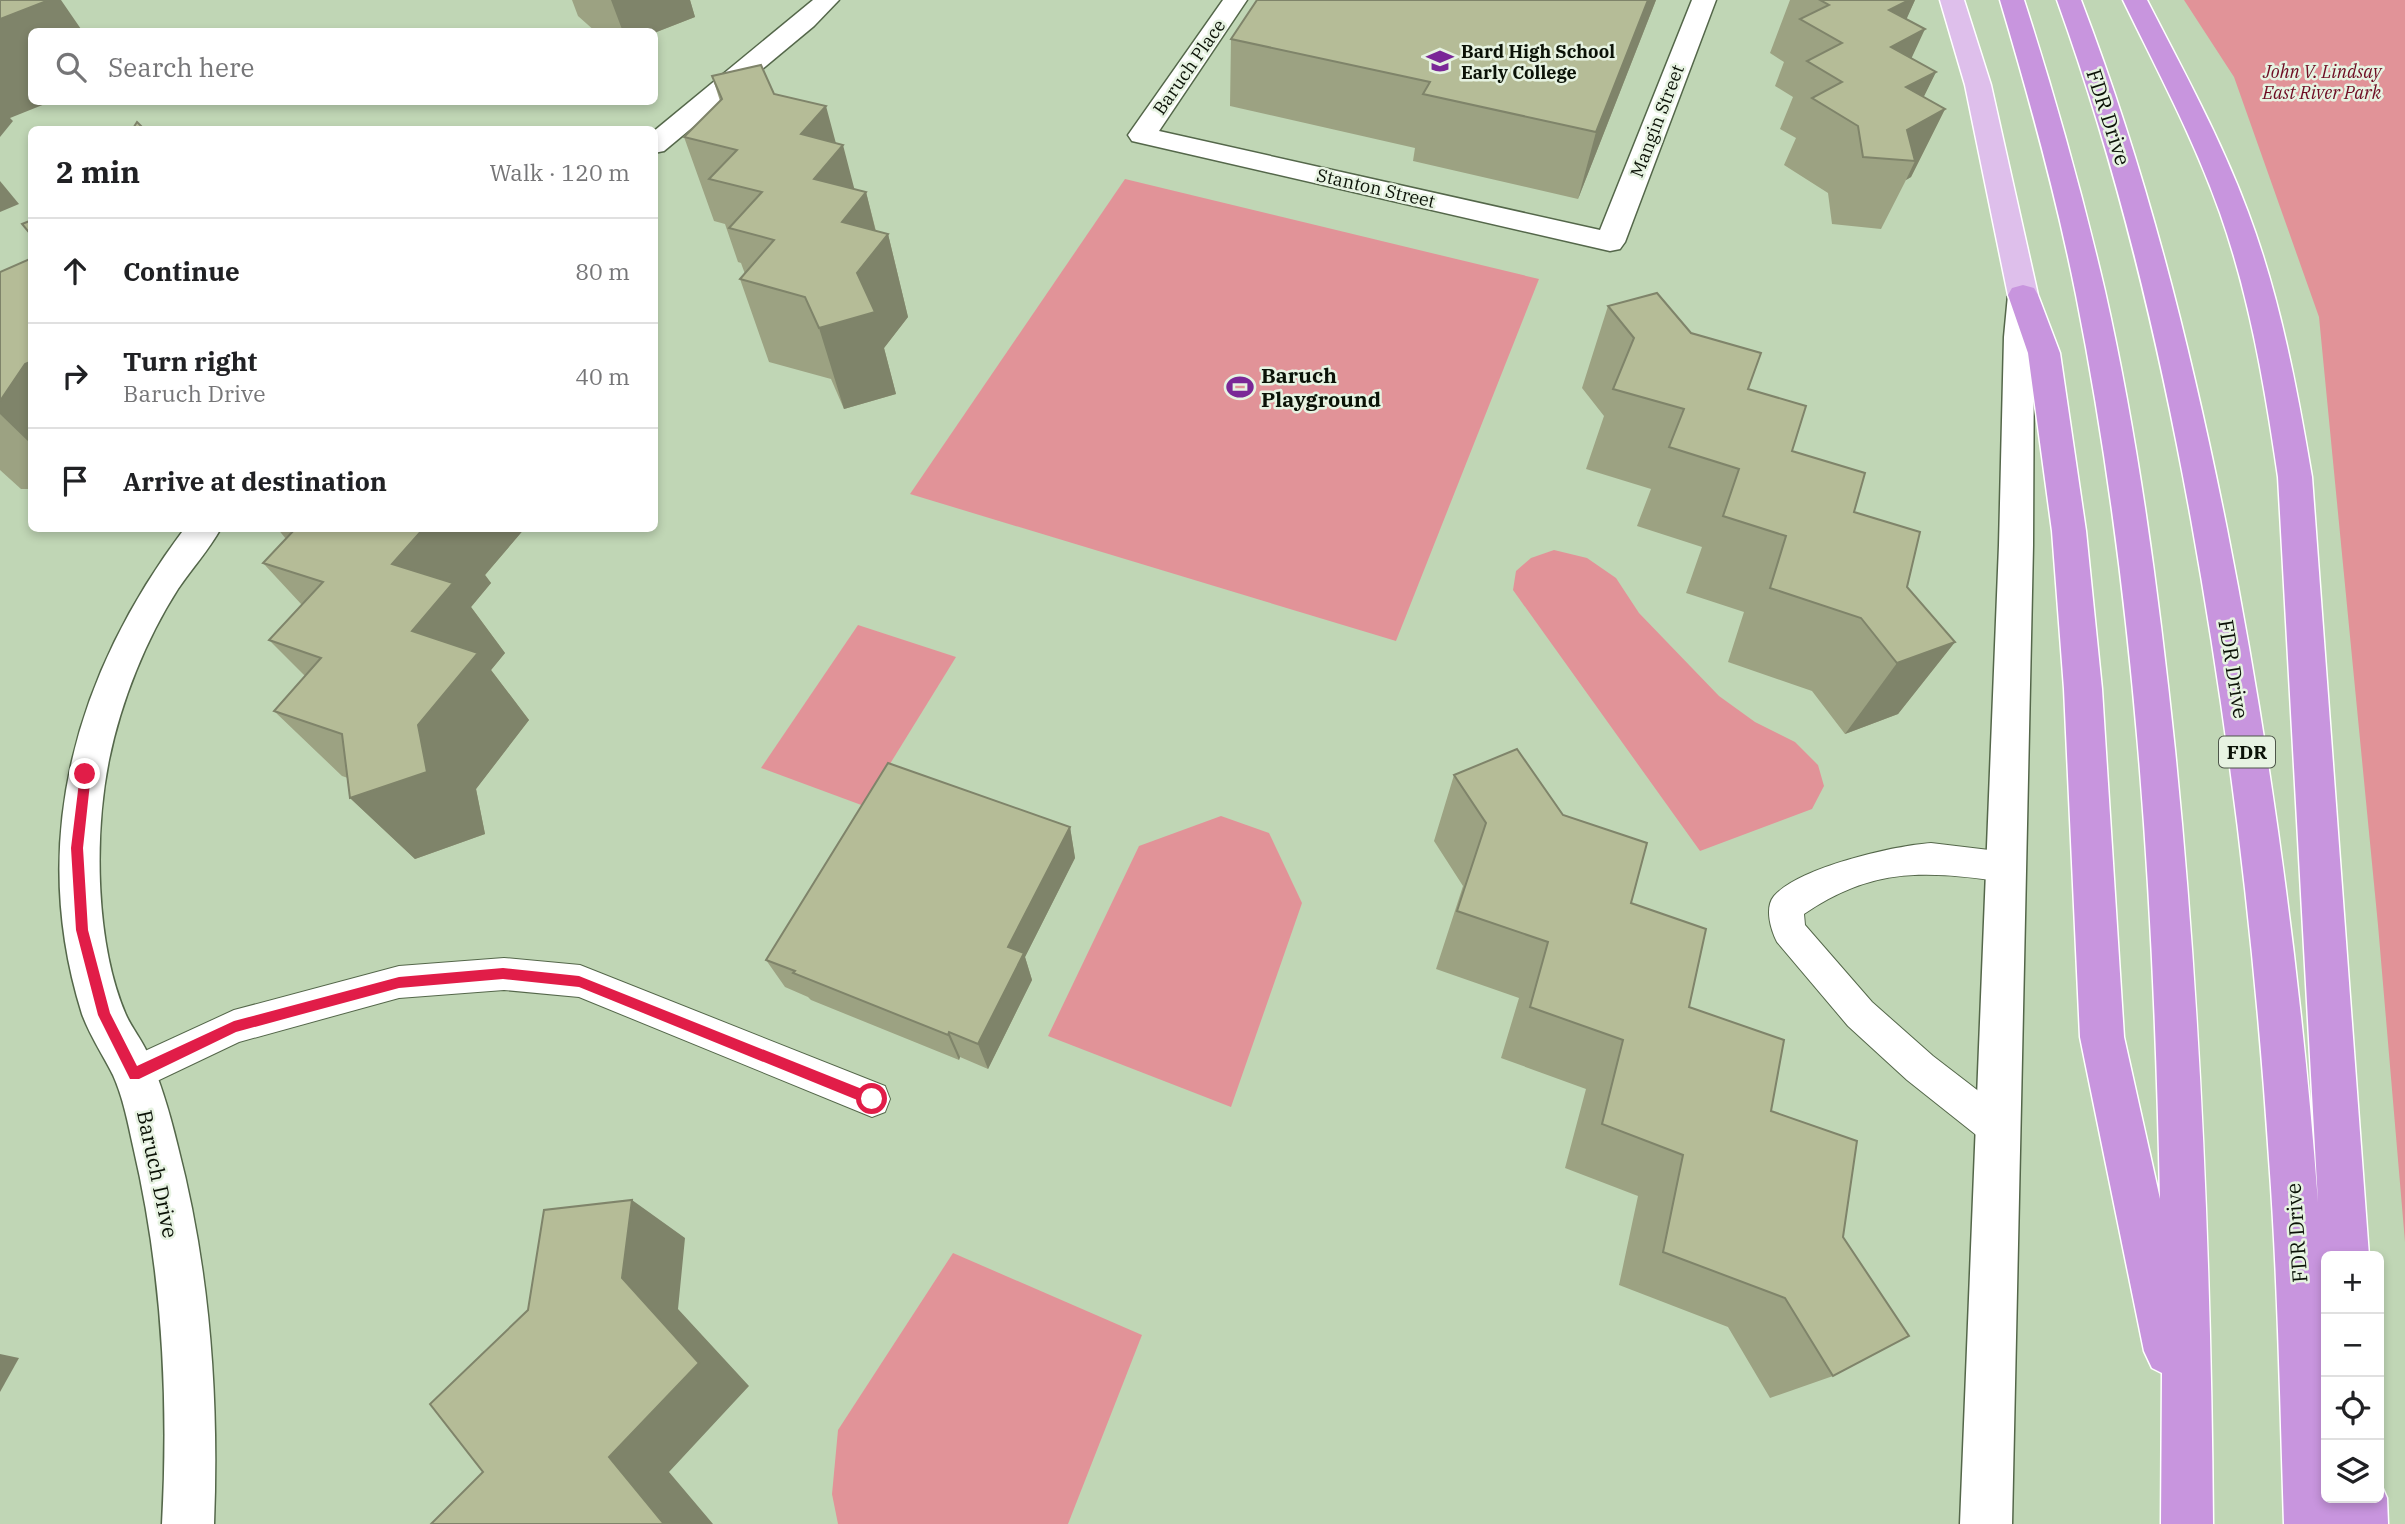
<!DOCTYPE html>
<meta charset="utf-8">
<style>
:root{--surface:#fff;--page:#f2f2f2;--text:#202124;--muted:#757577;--line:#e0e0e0}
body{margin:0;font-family:"IBM Plex Serif",serif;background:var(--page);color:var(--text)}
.controls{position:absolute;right:21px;bottom:21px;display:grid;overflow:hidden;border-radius:10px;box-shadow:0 4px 10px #0003}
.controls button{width:63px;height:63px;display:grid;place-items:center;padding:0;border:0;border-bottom:2px solid var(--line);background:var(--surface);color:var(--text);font:35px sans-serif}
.stop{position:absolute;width:21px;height:21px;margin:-16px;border:5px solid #e11d48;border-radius:50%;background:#fff}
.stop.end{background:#e11d48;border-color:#fff;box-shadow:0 2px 7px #0008}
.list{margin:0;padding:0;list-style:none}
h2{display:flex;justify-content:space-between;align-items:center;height:91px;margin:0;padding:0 28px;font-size:30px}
h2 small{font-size:23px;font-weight:400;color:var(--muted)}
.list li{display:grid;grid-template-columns:46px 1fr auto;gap:21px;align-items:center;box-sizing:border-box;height:105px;padding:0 28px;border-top:2px solid var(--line)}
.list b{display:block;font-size:26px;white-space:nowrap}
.list p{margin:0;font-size:23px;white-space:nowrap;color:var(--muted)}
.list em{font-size:23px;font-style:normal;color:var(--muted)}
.icon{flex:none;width:38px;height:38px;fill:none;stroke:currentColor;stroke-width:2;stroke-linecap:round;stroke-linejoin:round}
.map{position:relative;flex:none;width:2405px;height:1524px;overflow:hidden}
.search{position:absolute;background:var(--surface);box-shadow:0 4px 10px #0003;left:28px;top:28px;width:630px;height:77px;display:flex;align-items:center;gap:18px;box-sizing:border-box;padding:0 24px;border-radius:10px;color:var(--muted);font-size:26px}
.panel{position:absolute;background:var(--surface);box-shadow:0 4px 10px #0003;left:28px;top:126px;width:630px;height:406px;border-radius:10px}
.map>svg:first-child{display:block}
</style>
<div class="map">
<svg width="2405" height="1524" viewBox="0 0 2405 1524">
<rect width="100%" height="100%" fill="#c0d6b5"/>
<g fill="#e19398">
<path d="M2184,0H2405V1242L2378,925L2319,317L2234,77Z"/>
<path d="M1125,179L1539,279L1396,641L910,494Z"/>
<path d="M1554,550L1587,558L1616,578L1639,613L1719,696L1755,722L1795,742L1818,765L1824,786L1812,809L1700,851L1513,590L1516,571L1531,558Z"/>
<path d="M858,625L956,657L864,806L761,768Z"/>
<path d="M1221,816L1269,833L1302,903L1231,1107L1048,1036L1139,846Z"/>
<path d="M953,1253L1142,1335L1068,1524H838L832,1494L838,1430Z"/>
</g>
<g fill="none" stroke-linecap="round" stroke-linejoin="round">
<defs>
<g id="lane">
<path d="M1931,843L2006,852L2018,857L2023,867L2018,877L2006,882C1927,871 1874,866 1804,914L1805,925L1872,1002L1933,1056L2011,1116L2016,1129L2011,1142L1998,1147L1985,1142L1907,1080L1848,1026L1777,942C1771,930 1764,908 1774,896C1800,867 1893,846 1931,843Z"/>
<path d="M504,958L580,965L885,1086L890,1099L885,1112L872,1117L579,997L504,990L399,998L239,1042L134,1092L121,1086L116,1074L121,1062L234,1010L399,966Z"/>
</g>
<g id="street">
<path d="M813,0H839L814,26L664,151L654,153V131Z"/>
<path d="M1223,0H1247L1159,131L1600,230L1692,0H1716L1625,242L1620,249L1610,251L1132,141L1128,135Z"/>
<path d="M2023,285L2034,288L2038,295L2034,337L2033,545L2012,1524H1960L1999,545L2004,337L2008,295L2012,288Z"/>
<path d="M185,528H221C209,550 192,568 178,589C146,639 121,701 109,760C94,835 95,943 126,1015C132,1028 141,1039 147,1052C161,1082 170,1114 178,1147C210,1270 219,1397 214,1524H162C169,1397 162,1270 133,1146C128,1123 123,1097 113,1075C103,1055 90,1036 82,1014C27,839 77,671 185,528Z"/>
</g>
<path id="primary" d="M1940,0H1964L1991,85L2038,295L2034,302L2023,305L2012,302L2008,295L1965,85Z"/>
<g id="highway">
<path d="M2000,0H2024C2055,96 2082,193 2105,291C2139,442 2159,597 2175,750C2201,1008 2211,1266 2213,1524H2161L2162,1373L2152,1368L2144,1351L2080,1037L2064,689L2052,531L2028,353L2008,295L2012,288L2023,285L2034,288L2038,295L2060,353L2086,531L2102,689L2124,1037L2160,1199C2154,897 2135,592 2076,295C2056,195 2029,97 2000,0Z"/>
<path d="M2057,0H2081C2147,172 2191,349 2227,529C2271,752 2301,977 2318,1202L2278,477C2265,388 2250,298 2220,213C2194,139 2157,70 2123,0H2147C2183,70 2221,139 2248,212C2280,297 2297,388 2312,477L2369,1256H2326V1268L2323,1259L2326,1319V1498H2335L2336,1515L2335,1498H2379V1480L2387,1498L2388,1524H2284C2280,1402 2278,1280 2269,1159C2255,944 2229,730 2191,519C2159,342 2118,169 2057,0Z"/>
</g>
</defs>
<use href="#lane" stroke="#54674a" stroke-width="2"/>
<use href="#street" stroke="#54674a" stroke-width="3"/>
<use href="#primary" stroke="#fff" stroke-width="3"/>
<use href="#highway" stroke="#fff" stroke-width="3"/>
<use href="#lane" fill="#fff" fill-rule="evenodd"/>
<use href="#street" fill="#fff" fill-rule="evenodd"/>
<use href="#primary" fill="#debfeb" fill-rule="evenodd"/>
<use href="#highway" fill="#c895de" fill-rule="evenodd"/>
</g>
<g fill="#9ca282">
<path d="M572,0H690L695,17L654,33V32H596L578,16Z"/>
<path d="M1257,0H1656L1578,199L1413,161L1415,148L1230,106L1231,39Z"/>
<path d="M1790,0H1915L1906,19L1911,58L1936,72L1923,97L1945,109L1911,177L1906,180L1881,229L1832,224L1828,193L1784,165L1796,138L1780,129L1793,97L1775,86L1784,62L1770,53Z"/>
<path d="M712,76L774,94L836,143L854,189L866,192L876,231L888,234L908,317L884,348L896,394L844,409L831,379L769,362L740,279L745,274L741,263L738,262L725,224L714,221L684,137L720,101Z"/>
<path d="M32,258V489H21L0,470V272Z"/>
<path d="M1608,306L1691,333L1748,389L1792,451L1854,512L1907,587L1955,642L1898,714L1845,734L1812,691L1728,662L1744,612L1686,593L1702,547L1637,526L1651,489L1586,469L1604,416L1582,388Z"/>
<path d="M277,528H525L485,575L491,583L471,607L505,653L491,670L529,720L476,789L485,834L415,859L350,798L348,778L342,776L274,711L305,676L269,640L302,605L263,563L286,539Z"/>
<path d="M1454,775L1563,815L1631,903L1689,1007L1771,1111L1843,1237L1833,1376L1770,1398L1728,1327L1619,1285L1638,1196L1565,1168L1586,1089L1501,1058L1519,998L1436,969L1463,886L1434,841Z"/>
<path d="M1070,827L1075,858L1025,957L1032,980L988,1069L960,1057L959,1060L811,1000L808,997L785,987L766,960Z"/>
</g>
<g fill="#7f846a">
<path d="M49,0H61L83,32H32V102H50L10,118L13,121L0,137V19Z"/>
<path d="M611,0H690L695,17L654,33V32H623Z"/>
<path d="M1648,0H1656L1578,199L1596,132Z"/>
<path d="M1909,0H1915L1895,45L1925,29L1894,96L1889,10Z"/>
<path d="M1936,72L1908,129L1945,109L1911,177L1906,180L1915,161L1893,159L1906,87Z"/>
<path d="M826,106L838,151L843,145L858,203L866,192L879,245L888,234L908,317L884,348L896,394L844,409L819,328L837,262L801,134Z"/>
<path d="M0,181L19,204L0,212Z"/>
<path d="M32,361V445L0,414V401L25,364Z"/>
<path d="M424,528H525L485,575L491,583L471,607L505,653L491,670L529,720L476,789L485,834L415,859L350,798L418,725L412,631L392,564Z"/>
<path d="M1955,642L1898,714L1845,734L1897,663Z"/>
<path d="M1070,827L1075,858L1025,957L1032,980L988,1069L978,1044L1008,947Z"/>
<path d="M949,1032L960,1057L959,1060L948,1035Z"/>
<path d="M632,1200L685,1238L678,1309L749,1386L669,1472L713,1524H664L609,1457L622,1278Z"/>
<path d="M0,1354L19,1358L0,1392Z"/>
</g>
<g fill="#b5bc97" stroke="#7f846a" stroke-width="2">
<path d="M0,0H49L0,19Z"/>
<path d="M1257,0H1648L1596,132L1423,94L1430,82L1231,39Z"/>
<path d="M1820,0H1909L1889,10L1925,29L1891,47L1936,72L1906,87L1945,109L1907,130L1915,161L1863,157L1858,126L1812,98L1842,82L1807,61L1842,43L1800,19L1829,5Z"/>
<path d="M761,65L774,94L826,106L801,134L843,145L814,179L866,192L842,222L888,234L857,273L875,312L819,328L805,297L740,279L774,240L729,228L762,192L709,179L737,150L684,137L722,99L712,76Z"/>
<path d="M137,122L145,130H132Z"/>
<path d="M32,220V236L22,224Z"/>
<path d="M32,258V361L25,364L0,401V272Z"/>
<path d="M1657,293L1691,333L1761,353L1748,389L1806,406L1792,451L1865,473L1854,512L1920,532L1907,587L1955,642L1897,663L1861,618L1770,588L1786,536L1723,516L1739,469L1669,447L1684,409L1613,389L1634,338L1608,306Z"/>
<path d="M296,528H424L392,564L453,583L412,631L478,653L418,725L427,772L350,798L342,734L274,711L321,658L269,640L323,582L263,563Z"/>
<path d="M1517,749L1563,815L1647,843L1631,903L1706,929L1689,1007L1784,1040L1771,1111L1857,1141L1843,1237L1909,1336L1833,1376L1785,1298L1663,1252L1683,1155L1602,1124L1623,1040L1530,1007L1548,942L1457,911L1486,823L1454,775Z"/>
<path d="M888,763L1070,827L1008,947L1024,953L978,1044L949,1032L948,1035L793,973L795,971L766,960Z"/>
<path d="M632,1200L622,1278L699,1363L609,1457L664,1524H431L483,1472L430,1404L528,1310L544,1210Z"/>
</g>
<path fill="#e11d48" d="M85,769L91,774L83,848L88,930L110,1013L137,1066L234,1021L399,977L503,968L579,976L877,1095L879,1099L872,1106L579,987L503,979L399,988L236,1032L139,1079H130L98,1015L76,930L71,848L80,774Z"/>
<defs>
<symbol id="school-bare" viewBox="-9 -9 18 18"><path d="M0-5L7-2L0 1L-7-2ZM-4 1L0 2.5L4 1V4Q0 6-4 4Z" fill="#7a2797" stroke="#e7f3e2" stroke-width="2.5" paint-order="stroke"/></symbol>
<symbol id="stadium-bare" viewBox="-9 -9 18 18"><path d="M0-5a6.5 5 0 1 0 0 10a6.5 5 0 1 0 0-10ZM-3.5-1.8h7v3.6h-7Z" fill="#7a2797" stroke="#e7f3e2" stroke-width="2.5" paint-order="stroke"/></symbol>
</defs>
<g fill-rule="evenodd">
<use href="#school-bare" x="1421" y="42" width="38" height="38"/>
<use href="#stadium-bare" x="1221" y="368" width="38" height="38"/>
</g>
<g text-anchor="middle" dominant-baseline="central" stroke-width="5" stroke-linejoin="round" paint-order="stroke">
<g font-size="18" font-weight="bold" fill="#0b1207" stroke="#e7f3e2" text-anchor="start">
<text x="1461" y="51">Bard High School<tspan x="1461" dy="21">Early College</tspan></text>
</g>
<g font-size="18" fill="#0b1207" stroke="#e7f3e2">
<text transform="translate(1189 67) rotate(-55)">Baruch Place</text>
<text transform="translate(1657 121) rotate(-69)">Mangin Street</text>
<text transform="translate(1376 188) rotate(13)">Stanton Street</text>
</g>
<g font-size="18" font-style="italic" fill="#6e0d23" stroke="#e7f3e2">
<text x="2322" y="71">John V. Lindsay<tspan x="2322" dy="21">East River Park</tspan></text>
</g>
<rect fill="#e7f3e2" stroke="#4d5649" stroke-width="2" x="2219" y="736.5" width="56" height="31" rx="5"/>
<g font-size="19" font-weight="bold" fill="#0b1207">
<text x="2247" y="752">FDR</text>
</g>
<g font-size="21" fill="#0b1207" stroke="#e7f3e2">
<text transform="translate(2109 117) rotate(72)">FDR Drive</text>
<text transform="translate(2234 669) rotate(81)">FDR Drive</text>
<text transform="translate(158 1174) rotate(78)">Baruch Drive</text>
<text transform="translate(2296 1233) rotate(-94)">FDR Drive</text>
</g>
<g font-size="21" font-weight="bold" fill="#0b1207" stroke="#e7f3e2" text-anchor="start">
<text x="1261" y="375">Baruch<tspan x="1261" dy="24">Playground</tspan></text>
</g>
</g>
</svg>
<div class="controls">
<button>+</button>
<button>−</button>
<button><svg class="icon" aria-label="locate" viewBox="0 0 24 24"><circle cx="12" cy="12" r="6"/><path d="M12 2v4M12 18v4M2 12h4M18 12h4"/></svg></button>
<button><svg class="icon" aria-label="layers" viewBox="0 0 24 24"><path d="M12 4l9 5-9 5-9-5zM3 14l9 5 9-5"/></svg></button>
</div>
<div class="stop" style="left:872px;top:1099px"></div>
<div class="stop end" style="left:85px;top:774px"></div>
<div class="search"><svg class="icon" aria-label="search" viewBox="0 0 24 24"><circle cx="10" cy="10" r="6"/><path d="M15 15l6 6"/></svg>Search here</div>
<section class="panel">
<h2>2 min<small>Walk · 120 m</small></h2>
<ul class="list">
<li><svg class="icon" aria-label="ahead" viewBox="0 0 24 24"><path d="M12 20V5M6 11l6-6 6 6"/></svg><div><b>Continue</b></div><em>80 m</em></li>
<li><svg class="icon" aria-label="right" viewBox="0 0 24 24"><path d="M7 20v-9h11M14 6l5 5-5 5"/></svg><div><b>Turn right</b><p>Baruch Drive</p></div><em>40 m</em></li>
<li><svg class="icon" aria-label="arrive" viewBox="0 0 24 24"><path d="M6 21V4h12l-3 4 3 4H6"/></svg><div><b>Arrive at destination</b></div></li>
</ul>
</section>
</div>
